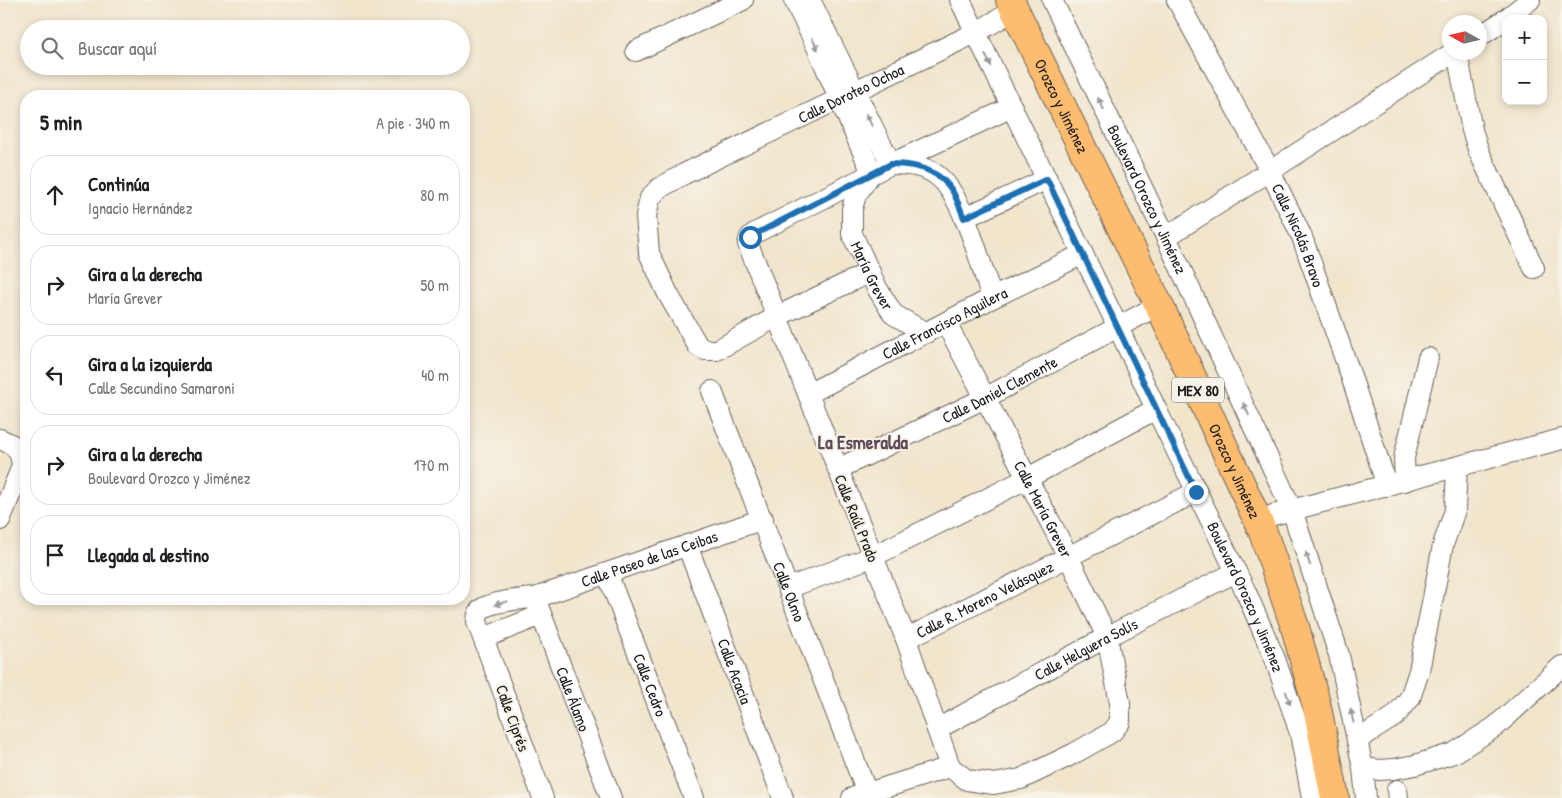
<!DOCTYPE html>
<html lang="es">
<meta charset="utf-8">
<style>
:root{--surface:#fff;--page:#f6f6f6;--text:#202124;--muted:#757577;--line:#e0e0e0}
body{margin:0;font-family:"Patrick Hand",sans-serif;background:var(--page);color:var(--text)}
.controls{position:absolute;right:15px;top:15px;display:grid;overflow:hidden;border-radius:10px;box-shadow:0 2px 8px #0003}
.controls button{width:45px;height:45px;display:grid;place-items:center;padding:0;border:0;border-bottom:1px solid var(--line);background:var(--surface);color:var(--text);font:25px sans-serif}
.compass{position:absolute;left:1442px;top:15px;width:45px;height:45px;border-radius:50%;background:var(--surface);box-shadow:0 2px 8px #0003;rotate:278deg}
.stop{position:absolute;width:15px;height:15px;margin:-11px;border:4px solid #1f6fb2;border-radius:50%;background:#fff}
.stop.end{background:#1f6fb2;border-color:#fff;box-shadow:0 1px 5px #0008}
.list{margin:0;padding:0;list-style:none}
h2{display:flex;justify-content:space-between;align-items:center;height:65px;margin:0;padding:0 20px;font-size:21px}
h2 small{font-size:16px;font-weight:400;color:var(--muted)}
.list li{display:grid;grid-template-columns:32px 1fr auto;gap:15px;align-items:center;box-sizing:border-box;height:80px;margin:0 10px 10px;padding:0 10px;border:1px solid var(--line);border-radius:20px}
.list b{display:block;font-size:19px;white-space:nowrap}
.list p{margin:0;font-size:16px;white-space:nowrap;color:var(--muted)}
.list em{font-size:16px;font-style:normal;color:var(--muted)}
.icon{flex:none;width:28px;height:28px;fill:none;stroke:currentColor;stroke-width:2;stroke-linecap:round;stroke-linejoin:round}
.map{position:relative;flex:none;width:1562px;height:798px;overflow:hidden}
.search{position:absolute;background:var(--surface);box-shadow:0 2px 8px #0003;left:20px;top:20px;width:450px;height:55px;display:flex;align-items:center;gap:12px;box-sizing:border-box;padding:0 18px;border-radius:28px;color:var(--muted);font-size:19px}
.panel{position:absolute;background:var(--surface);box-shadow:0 2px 8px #0003;left:20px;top:90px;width:450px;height:515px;border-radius:20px}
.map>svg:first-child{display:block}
</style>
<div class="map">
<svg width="1562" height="798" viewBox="0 0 1562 798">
<rect width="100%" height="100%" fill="#f7f3e8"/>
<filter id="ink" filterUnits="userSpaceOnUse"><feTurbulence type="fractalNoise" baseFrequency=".02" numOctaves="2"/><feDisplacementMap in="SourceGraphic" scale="10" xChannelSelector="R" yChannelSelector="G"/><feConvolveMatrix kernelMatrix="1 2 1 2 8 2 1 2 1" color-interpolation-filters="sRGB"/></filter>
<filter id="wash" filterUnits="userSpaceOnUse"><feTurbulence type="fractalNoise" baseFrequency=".0096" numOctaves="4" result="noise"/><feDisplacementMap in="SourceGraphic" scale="20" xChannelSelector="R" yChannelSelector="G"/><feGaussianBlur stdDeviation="1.12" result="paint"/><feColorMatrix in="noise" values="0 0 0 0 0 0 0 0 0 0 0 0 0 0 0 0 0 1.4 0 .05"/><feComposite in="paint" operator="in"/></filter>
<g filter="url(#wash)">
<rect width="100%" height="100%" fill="#f1e5cc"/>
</g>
<g filter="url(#ink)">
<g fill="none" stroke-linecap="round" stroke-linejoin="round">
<defs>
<g id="minor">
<path d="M794,0L816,45L872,173"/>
<path d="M810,0L891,164C905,164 923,165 935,174C963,192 981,266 992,298"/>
<path id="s1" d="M960,0L1118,327L1156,409L1245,590L1275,659L1300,733L1312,798"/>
<path id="s2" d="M1052,0L1166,237L1292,510L1339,655L1363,768L1366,798"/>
<path id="s3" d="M1177,0L1270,171L1302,237L1351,376L1387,486"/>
<path d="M1506,19L1530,0"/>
<path d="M1480,36L1506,19"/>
<path d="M636,51L743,0"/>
<path d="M1457,52L1472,130L1479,152L1534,268"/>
<path id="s4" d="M869,176L856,195L852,209V234L877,288L893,314L926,333"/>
<path d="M964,218L1047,179"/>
<path d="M1166,237L1270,171L1454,52"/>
<path id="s5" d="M870,272L778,316L717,350H705L698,346L668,294L649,253L646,216L650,198L658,189L684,174L975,33L1015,10"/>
<path id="s6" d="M946,323L1068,556L1107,637L1120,703V722L1112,732L1073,754L1021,779L994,784L967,780L950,767"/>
<path id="s7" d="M712,391L867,793"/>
<path id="s8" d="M808,394L992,298L1083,254"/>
<path d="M0,439L13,445L20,454L22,466L0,520"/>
<path id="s9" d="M838,469L985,398L1159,305"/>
<path d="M1405,481L1404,458L1428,358"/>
<path d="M1273,515L1562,439"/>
<path id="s10" d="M687,545L783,798"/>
<path id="s11" d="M607,573L694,798"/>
<path d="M788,588L872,557L1028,478L1156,409"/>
<path id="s12" d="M535,598L611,798"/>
<path d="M484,638L541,615"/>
<path id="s13" d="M906,639L1196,492"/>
<path id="s14" d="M937,729L1107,637L1236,572"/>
<path d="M1357,740L1395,716L1410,698L1419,671L1443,545L1455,510L1457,468"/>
<path d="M950,767L906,639L748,244L750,237L755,233L891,164L1012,107"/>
<path d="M1363,768L1380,770L1394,769L1415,765L1454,753L1495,727L1562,666"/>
<path d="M1397,790L1398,798"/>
<path id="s15" d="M543,798L477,622C477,617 478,611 483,608C495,601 521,599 535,598L763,519"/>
<path d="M852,798L950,767"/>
</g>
<g id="highway">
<path id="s16" d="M1010,0L1159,305L1263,532L1295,627L1317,707L1335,798"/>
</g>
</defs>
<use href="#minor" stroke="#67625a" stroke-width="22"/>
<use href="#highway" stroke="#67625a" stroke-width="30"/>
<use href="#minor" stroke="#fff" stroke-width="20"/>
<use href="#highway" stroke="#fdbc6f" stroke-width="28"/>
</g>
<defs><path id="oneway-solid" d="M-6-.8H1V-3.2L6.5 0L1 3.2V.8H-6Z" transform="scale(1.25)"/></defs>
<g fill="#999">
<use href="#oneway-solid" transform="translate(815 44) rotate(65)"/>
<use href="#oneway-solid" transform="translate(988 60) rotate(63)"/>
<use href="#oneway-solid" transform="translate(1101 104) rotate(-116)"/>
<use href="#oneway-solid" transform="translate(869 120) rotate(-116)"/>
<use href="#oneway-solid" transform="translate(1246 409) rotate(-115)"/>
<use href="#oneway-solid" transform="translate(1308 559) rotate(-108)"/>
<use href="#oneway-solid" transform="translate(501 603) rotate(164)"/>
<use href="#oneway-solid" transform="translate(1288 698) rotate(72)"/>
<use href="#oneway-solid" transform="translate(1352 716) rotate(-102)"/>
</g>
</g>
<g fill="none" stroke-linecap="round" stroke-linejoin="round" filter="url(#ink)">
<path stroke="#1f6fb2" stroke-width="6" d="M750,237L891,164C914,164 940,170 953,192C957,200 961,210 964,218L1047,179L1196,492"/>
</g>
<g text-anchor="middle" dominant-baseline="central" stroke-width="4" stroke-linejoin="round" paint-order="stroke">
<rect fill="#f7f3e8" stroke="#5e5c59" stroke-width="1" x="1172" y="377.5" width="52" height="25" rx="4"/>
<g font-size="15" font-weight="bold" fill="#1c1c1c">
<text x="1198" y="390">MEX 80</text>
</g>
<g font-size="16" fill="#1c1c1c" stroke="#f7f3e8">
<text stroke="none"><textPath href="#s5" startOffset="580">Calle Doroteo Ochoa</textPath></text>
<text stroke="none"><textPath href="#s16" startOffset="118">Orozco y Jiménez</textPath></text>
<text stroke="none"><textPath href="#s2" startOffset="221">Boulevard Orozco y Jiménez</textPath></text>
<text stroke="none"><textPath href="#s3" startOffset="265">Calle Nicolás Bravo</textPath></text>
<text stroke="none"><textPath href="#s4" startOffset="109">María Grever</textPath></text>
<text stroke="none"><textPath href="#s8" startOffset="154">Calle Francisco Aguilera</textPath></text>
<text stroke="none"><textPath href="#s9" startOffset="180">Calle Daniel Clemente</textPath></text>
<text stroke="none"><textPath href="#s16" startOffset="522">Orozco y Jiménez</textPath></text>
<text stroke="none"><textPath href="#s6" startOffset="210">Calle María Grever</textPath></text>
<text transform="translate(857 518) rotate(68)">Calle Raúl Prado</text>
<text stroke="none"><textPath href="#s15" startOffset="378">Calle Paseo de las Ceibas</textPath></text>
<text stroke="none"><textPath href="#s7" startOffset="215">Calle Olmo</textPath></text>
<text stroke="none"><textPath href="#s1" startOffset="662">Boulevard Orozco y Jiménez</textPath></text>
<text stroke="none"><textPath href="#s13" startOffset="88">Calle R. Moreno Velásquez</textPath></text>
<text stroke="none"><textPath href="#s14" startOffset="169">Calle Helguera Solís</textPath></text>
<text stroke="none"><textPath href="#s10" startOffset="135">Calle Acacia</textPath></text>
<text stroke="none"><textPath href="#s11" startOffset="120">Calle Cedro</textPath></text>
<text stroke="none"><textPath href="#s12" startOffset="108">Calle Álamo</textPath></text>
<text transform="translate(513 718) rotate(70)">Calle Ciprés</text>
</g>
<g font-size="19" font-weight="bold" fill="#614b5b" stroke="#f7f3e8">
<text x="863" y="442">La Esmeralda</text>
</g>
</g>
</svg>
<div class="controls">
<button>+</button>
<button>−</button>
</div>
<svg class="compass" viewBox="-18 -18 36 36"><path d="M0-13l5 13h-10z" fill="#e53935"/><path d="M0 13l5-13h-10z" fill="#757577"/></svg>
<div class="stop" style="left:750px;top:237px"></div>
<div class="stop end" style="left:1196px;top:492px"></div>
<div class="search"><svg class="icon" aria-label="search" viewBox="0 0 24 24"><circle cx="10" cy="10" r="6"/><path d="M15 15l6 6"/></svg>Buscar aquí</div>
<section class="panel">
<h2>5 min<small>A pie · 340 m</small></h2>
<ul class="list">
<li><svg class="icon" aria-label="ahead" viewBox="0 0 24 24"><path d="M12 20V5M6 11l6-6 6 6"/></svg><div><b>Continúa</b><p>Ignacio Hernández</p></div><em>80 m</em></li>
<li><svg class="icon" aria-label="right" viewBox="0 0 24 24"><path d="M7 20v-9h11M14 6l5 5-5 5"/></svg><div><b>Gira a la derecha</b><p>María Grever</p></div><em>50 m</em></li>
<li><svg class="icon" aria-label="left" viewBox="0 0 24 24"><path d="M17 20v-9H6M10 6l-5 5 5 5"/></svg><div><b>Gira a la izquierda</b><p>Calle Secundino Samaroni</p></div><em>40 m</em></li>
<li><svg class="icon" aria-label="right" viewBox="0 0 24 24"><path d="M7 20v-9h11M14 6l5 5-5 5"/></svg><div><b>Gira a la derecha</b><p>Boulevard Orozco y Jiménez</p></div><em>170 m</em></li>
<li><svg class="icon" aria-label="arrive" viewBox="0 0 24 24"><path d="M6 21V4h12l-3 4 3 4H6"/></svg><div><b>Llegada al destino</b></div></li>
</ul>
</section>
</div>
